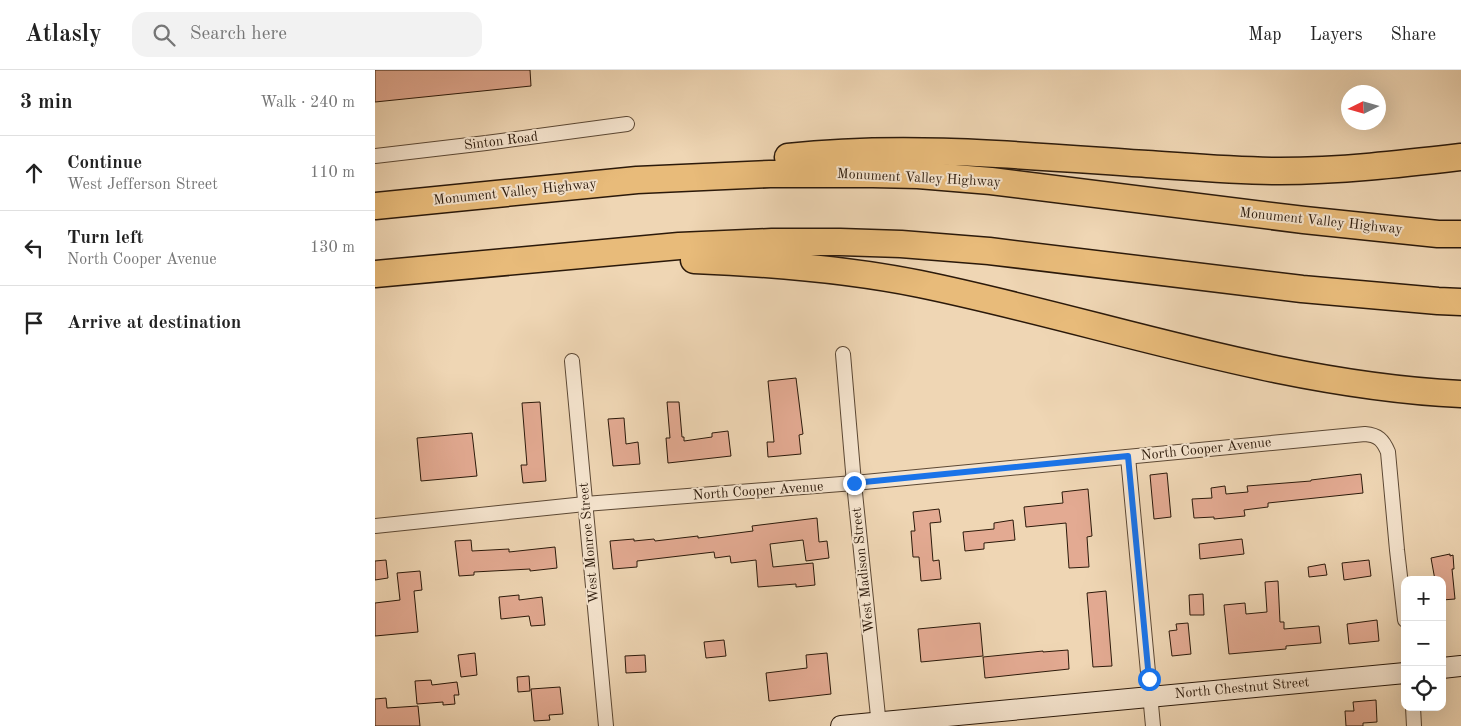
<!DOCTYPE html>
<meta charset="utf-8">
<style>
:root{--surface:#fff;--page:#f2f2f2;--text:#222;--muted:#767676;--line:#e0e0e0}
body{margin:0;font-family:"Old Standard TT",serif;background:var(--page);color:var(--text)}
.controls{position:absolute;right:15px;bottom:15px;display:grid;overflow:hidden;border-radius:10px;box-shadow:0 5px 20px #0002}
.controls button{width:45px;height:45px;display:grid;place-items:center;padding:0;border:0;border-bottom:1px solid var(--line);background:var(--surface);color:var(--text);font:25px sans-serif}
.compass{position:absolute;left:966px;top:15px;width:45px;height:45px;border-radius:50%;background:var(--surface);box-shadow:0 5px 20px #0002;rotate:265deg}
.stop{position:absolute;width:15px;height:15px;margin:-11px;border:4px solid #1a73e8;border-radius:50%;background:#fff}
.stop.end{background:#1a73e8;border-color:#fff;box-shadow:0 1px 5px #0008}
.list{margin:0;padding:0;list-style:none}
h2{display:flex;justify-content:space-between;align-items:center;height:65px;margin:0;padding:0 20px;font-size:21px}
h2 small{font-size:16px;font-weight:400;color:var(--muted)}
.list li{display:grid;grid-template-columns:32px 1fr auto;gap:15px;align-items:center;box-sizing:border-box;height:75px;padding:0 20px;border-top:1px solid var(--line)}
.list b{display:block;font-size:19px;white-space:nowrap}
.list p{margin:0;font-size:16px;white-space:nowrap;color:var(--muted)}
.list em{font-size:16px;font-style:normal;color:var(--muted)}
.icon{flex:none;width:28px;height:28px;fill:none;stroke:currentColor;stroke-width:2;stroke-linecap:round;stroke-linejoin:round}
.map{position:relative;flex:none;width:1086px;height:656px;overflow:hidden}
header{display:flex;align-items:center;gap:30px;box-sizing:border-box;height:70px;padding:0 25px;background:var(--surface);border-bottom:1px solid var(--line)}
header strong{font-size:24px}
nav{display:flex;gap:28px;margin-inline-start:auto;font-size:18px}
.search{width:350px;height:45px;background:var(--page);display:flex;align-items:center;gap:12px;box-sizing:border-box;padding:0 18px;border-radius:15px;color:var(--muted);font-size:19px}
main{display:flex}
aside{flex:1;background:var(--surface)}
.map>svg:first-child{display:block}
</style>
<header>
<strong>Atlasly</strong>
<div class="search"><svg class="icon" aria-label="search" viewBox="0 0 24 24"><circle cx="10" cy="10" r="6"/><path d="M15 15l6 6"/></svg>Search here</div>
<nav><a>Map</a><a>Layers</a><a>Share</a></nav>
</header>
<main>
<aside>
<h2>3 min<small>Walk · 240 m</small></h2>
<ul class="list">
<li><svg class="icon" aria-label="ahead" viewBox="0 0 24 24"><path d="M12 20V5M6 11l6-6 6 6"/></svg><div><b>Continue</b><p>West Jefferson Street</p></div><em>110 m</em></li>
<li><svg class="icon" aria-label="left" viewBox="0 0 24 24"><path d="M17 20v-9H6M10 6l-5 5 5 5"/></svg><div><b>Turn left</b><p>North Cooper Avenue</p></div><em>130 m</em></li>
<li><svg class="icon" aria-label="arrive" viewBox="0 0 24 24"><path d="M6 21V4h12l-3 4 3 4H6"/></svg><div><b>Arrive at destination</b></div></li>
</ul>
</aside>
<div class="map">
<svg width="1086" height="656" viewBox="0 0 1086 656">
<rect width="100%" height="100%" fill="#efd6b4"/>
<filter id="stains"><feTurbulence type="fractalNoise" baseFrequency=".004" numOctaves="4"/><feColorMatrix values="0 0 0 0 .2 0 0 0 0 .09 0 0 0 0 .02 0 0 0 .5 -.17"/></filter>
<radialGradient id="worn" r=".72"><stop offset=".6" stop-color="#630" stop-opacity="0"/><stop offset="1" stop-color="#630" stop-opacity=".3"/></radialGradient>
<g fill="#e3aa92" stroke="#2b190a">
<path d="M0,0H155L156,16L0,32Z"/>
<path d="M421,308L428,364L424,365L426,384L393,387L392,372H399L393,311Z"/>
<path d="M165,332L171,411L148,413L146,395H152L147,333Z"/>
<path d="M292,332H304L307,367H309V371L337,367V363L353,361L356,386L293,393L291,368H295Z"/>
<path d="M249,348L251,374L263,372L265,394L238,396L233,349Z"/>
<path d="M97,363L102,406L46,411L42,368Z"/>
<path d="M792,403L796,447L779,449L775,405Z"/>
<path d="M986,404L988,423L893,433V437L869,440L870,446L839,449V447L819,448L817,429L837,428L836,418L850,416L851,424L873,422L872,416L936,411V410Z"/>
<path d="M713,419L717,466L712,467L714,497L694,498L691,453L651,457L649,437L688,433L687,422Z"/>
<path d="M564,439L566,452L555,453L558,491L564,490L566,509L546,511L544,487H538L536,461H540L538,442Z"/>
<path d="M442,448L444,472L452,471L454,488L431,491L428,470L395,474L398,497L438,493L440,515L421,517V514L383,517L381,490L356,493L355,486L340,488L339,482L262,491V497L238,499L235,471L259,469V471L279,469L280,471L323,466V468L378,461L377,456Z"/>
<path d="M638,450L640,470L609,473V479L590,481L588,462L619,459V453Z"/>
<path d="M867,469L869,484L825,489L824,474Z"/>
<path d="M96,470L97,481L134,479V482L180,477L182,498L155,501V499L99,502V505L84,506L80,471Z"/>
<path d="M1075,484V486L1078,485L1079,499H1077L1080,529L1067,530V510H1060L1056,488Z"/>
<path d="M11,490L13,508L0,510V491Z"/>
<path d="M994,490L996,506L969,510L967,493Z"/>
<path d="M950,494L952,505L934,507L933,497Z"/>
<path d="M45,501L47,520L39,521L43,562L0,566V533L25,530L22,503Z"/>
<path d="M903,511L905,552H909V559L944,556L946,573L911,576V579L854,584L849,535L870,533L871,544L892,542L890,512Z"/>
<path d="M731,521L737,596L718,597L712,523Z"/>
<path d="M828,524L829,545H815L814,525Z"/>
<path d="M144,525V530L167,527L170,555L156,556L154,546L126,549L124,527Z"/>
<path d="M1002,550L1004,571L974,574L972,554Z"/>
<path d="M605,553L608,586L546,592L543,559Z"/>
<path d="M813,553L816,584L797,586L794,561L802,560L801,554Z"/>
<path d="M349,570L351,586L331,588L329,572Z"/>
<path d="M693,580L694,599L610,608L608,587L668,581V582Z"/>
<path d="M100,583L102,605L86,607L83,585Z"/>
<path d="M452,583L456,624L394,631L391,603L432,598L431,585Z"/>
<path d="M270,585L271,602L251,603L250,586Z"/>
<path d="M154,606L155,621L143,622L142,607Z"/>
<path d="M56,610L57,615L82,612L84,625H79L80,634L68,635V632L42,634L40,611Z"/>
<path d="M185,617L188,644L174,645L175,650L159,651L156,619Z"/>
<path d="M11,628L12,638L43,636L45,656H0V629Z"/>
<path d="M1001,630L1002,652L988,653V656H971L970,641H979L978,632Z"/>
</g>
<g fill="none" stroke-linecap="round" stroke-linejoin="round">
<defs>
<g id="street">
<path d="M0,86L111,73L252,54"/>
<path d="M468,284L479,413L504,656"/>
<path d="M197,291L231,656"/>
<path d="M753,387L778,656"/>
<path d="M0,456L210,434L479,413L990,364C1003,365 1008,370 1013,382L1022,480L1030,550"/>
<path d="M1038,637L1039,656"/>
</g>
<g id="secondary">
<path d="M1067,598L1086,596"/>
<path d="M466,656L1030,603"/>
</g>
<g id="highway">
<path d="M413,87C532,74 653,86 772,94C816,97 861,101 905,101C965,101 1026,94 1086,87"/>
<path d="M0,136L262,110L395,104H498L543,105L616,111L929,150L1063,164H1086"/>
<path d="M319,190C395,193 471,199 545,214C725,251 901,315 1086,324"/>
<path d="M0,204L304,176L397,172H465L526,174L614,181L927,219L1063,231L1086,232"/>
</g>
</defs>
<use href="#street" stroke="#5c4834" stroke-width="16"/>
<use href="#secondary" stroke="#2b190a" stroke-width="22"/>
<use href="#highway" stroke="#2b190a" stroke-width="29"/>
<use href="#street" stroke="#f5e4ce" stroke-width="14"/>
<use href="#secondary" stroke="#f5e4ce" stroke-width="20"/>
<use href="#highway" stroke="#e8bb7a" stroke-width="26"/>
</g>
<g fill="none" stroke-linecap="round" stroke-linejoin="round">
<path stroke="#1a73e8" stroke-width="6" d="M479,413L753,386L774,609"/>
</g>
<g text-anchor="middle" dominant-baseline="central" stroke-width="4" stroke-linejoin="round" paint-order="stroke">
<g font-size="14" fill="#2b190a" stroke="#f5e4ce">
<text transform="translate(126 71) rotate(-7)">Sinton Road</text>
<text transform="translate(544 108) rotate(3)">Monument Valley Highway</text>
<text transform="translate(140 122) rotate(-6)">Monument Valley Highway</text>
<text transform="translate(946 151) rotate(6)">Monument Valley Highway</text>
<text transform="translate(831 379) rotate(-6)">North Cooper Avenue</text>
<text transform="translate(383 421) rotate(-4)">North Cooper Avenue</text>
<text transform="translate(214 473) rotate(-95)">West Monroe Street</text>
<text transform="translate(488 500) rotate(-96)">West Madison Street</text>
<text transform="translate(867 618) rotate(-5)">North Chestnut Street</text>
</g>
</g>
<rect width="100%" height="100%" filter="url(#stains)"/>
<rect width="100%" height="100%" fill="url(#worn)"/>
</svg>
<div class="controls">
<button>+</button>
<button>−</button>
<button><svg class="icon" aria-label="locate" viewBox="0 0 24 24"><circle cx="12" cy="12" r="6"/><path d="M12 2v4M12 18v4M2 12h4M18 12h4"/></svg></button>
</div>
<svg class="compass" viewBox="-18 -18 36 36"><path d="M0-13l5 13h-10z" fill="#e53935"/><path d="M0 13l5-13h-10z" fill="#767676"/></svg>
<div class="stop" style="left:774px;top:609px"></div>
<div class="stop end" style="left:479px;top:413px"></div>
</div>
</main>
